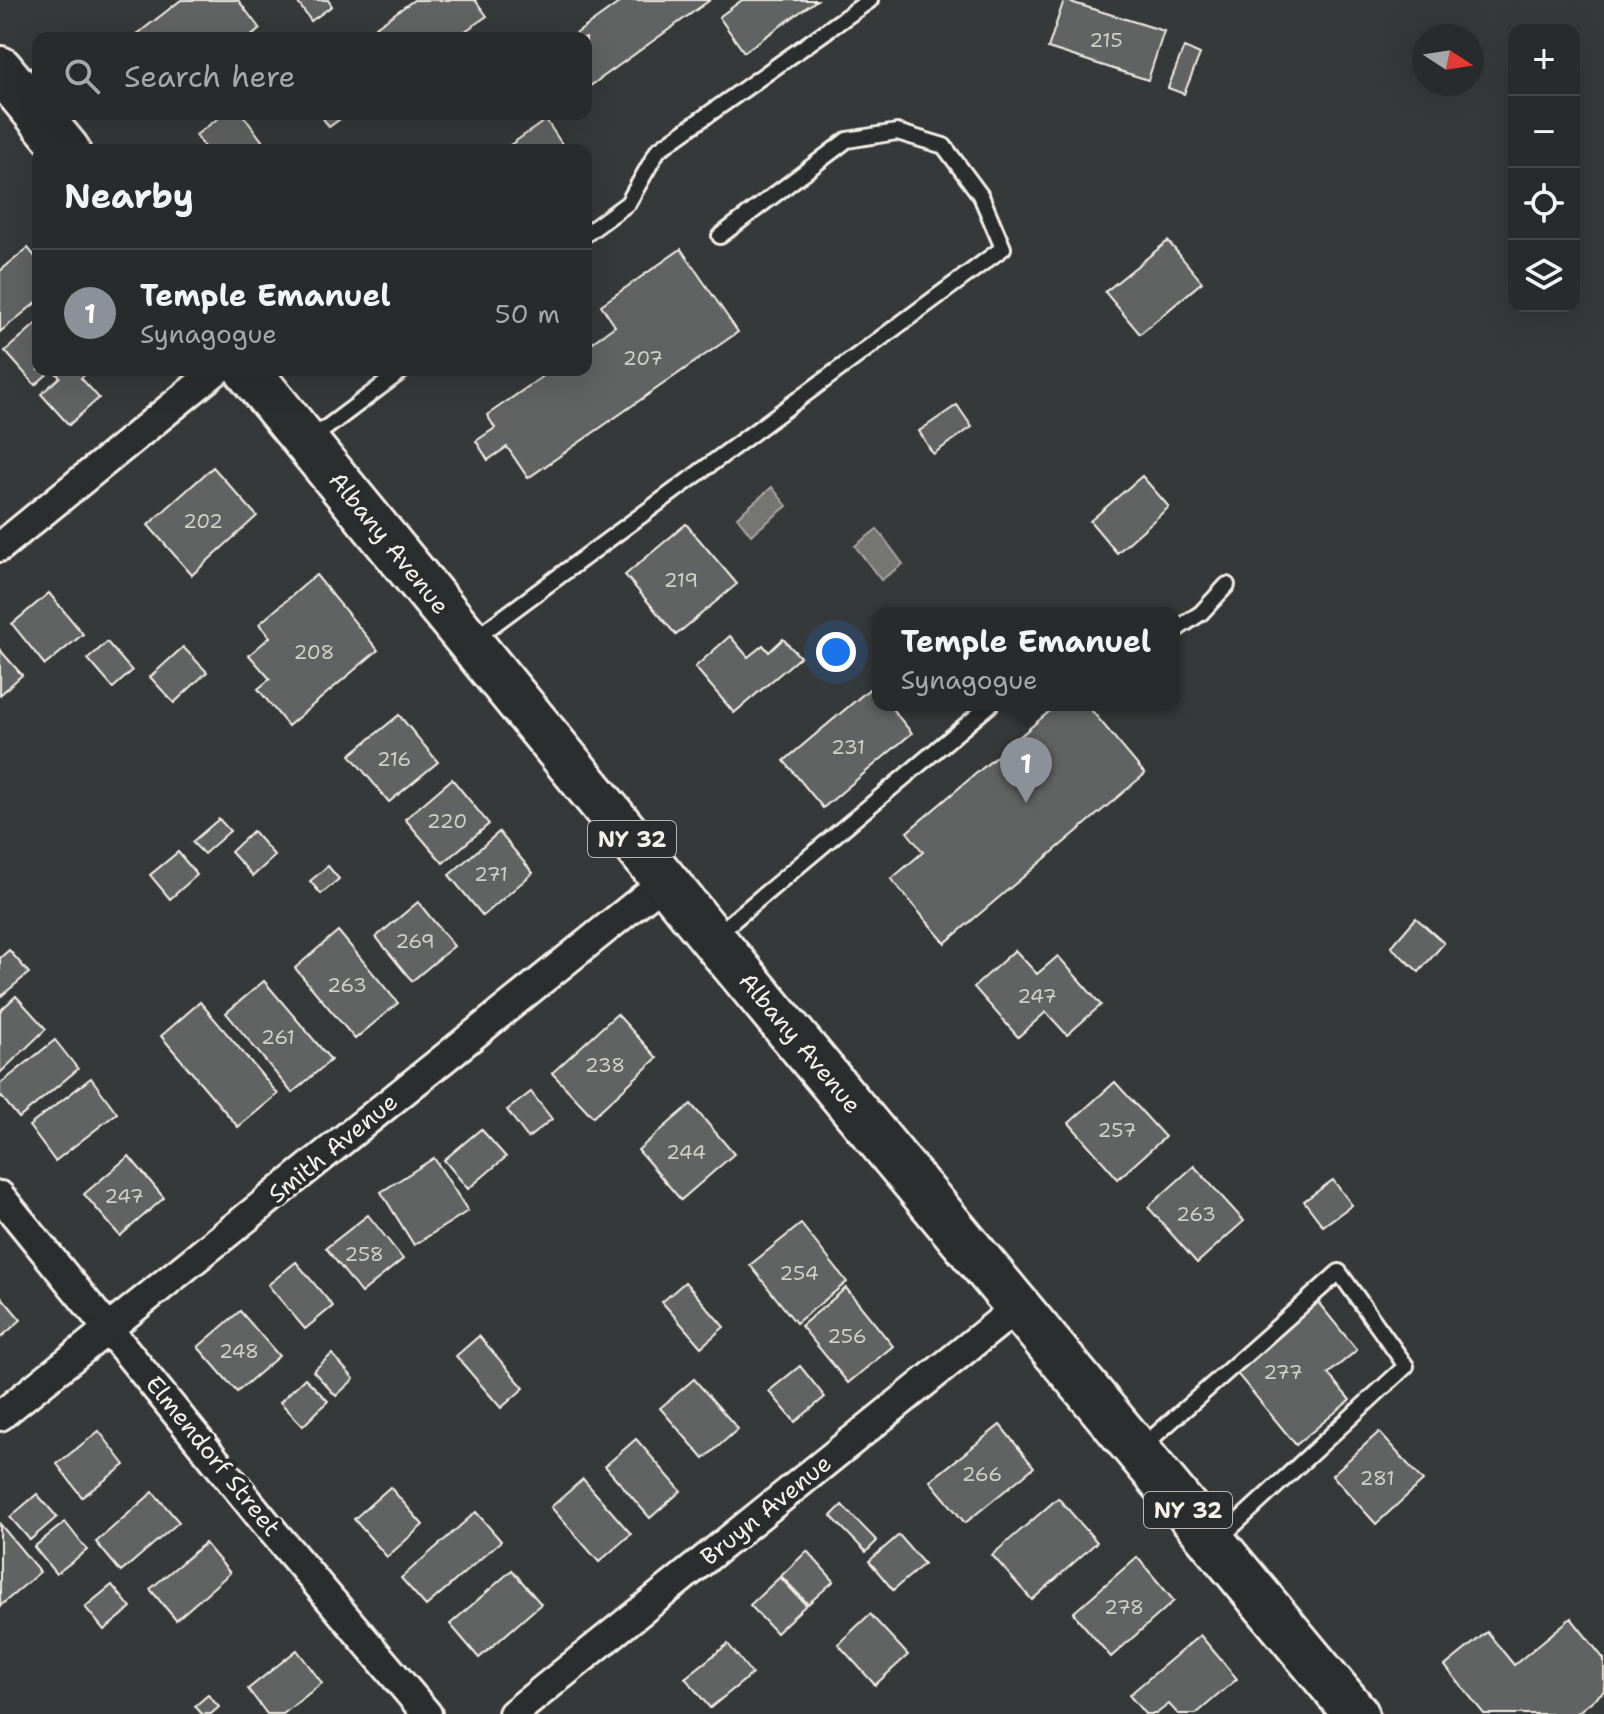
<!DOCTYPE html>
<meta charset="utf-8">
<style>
:root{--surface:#282b2b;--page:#303333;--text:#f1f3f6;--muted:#a5a7a9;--line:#444747;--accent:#8c9099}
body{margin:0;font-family:"Shantell Sans",sans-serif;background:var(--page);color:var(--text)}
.controls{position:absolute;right:24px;top:24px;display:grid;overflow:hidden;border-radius:16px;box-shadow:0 8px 32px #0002}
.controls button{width:72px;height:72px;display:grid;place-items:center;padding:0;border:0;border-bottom:2px solid var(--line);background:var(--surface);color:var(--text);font:40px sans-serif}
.compass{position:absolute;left:1412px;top:24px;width:72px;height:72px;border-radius:50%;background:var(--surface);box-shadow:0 8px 32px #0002;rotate:102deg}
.you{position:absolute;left:836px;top:652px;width:28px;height:28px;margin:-20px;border:6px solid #fff;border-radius:50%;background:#1a73e8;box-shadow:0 0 0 12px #1a73e833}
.badge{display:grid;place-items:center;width:52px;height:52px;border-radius:50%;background:var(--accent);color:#fff;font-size:26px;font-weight:700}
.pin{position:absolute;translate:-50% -66px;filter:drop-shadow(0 2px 4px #0008)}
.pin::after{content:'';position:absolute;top:42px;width:28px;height:24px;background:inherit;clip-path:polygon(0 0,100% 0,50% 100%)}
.popup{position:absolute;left:872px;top:607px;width:308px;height:104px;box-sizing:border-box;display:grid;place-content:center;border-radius:16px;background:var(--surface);filter:drop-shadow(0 2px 6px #0005);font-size:26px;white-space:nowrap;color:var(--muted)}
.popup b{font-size:30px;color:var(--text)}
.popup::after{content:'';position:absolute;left:50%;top:100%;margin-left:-16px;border:16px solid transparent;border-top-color:var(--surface)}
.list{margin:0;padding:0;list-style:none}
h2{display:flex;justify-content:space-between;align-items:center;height:104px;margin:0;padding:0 32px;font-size:34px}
h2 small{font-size:26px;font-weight:400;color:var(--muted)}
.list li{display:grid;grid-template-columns:52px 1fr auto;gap:24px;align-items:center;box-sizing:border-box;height:128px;padding:0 32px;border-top:2px solid var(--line)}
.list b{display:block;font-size:30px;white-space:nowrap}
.list p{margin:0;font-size:26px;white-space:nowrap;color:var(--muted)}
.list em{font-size:26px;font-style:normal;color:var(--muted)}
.icon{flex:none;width:44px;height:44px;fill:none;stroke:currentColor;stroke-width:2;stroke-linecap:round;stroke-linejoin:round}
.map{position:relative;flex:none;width:1604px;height:1714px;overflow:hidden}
.search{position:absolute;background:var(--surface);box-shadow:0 8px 32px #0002;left:32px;top:32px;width:560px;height:88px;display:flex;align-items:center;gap:20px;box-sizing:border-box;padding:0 28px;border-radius:16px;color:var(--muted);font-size:30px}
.panel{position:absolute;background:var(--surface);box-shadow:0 8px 32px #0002;left:32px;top:144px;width:560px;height:232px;border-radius:16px}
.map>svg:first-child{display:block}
</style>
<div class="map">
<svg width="1604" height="1714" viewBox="0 0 1604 1714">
<rect width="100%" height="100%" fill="#363939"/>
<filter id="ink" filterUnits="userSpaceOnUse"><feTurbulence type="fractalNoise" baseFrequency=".0125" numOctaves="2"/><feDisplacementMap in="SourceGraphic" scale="16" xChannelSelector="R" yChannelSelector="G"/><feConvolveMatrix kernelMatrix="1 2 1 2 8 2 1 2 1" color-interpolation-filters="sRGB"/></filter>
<g filter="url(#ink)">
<g fill="#757572" stroke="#a8a7a1" stroke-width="2">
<path d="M772,487L787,506L751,535L737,517Z"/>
<path d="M877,529L903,564L881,580L855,546Z"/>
</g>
<g fill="#616362" stroke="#f4f1e8" stroke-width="2">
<path d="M181,0H238L260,29L249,38H132Z"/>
<path d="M296,0H328L332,6L311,21Z"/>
<path d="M414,0H475L487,16L455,38H360Z"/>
<path d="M623,0H710L586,89V38H570Z"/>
<path d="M742,0H817L744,52L719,17Z"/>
<path d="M1064,0L1164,31L1148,80L1048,48Z"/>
<path d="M1184,47L1200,54L1184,94L1168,88Z"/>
<path d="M224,114H242L269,150H206L196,135Z"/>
<path d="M320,114H347L329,127Z"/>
<path d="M546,120L566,150H503Z"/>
<path d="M1168,241L1202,282L1140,334L1105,292Z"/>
<path d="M28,248L38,260V301L0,332V271Z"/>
<path d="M681,249L738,332L528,478L507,447L488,460L476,441L495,428L487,415L552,370H586V347L615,326L601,305Z"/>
<path d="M38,322V370H52L35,385L5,351Z"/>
<path d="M53,370H90L81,378L99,398L69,425L41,394L60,377Z"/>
<path d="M957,405L972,427L933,454L919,431Z"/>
<path d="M213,467L257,516L192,575L148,525Z"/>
<path d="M1142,476L1169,507L1117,553L1090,521Z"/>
<path d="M686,524L737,584L676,635L625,575Z"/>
<path d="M316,575L378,650L288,726L258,689L270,679L249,655L270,637L259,624Z"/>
<path d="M49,593L83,634L45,665L12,624Z"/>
<path d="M730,636L748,657L763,645L769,652L783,639L800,657L734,713L695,667Z"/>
<path d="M107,642L132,671L113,688L88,659Z"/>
<path d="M183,647L207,672L174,703L150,677Z"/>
<path d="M0,650L22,675L0,695Z"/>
<path d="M873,686L878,692V705H889L912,733L823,808L784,761Z"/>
<path d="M1057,705H1087L1145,774L945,943L891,879L923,852L907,832Z"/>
<path d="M399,715L438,762L389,802L350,755Z"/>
<path d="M452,779L489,824L443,863L405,819Z"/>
<path d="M219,819L230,831L204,854L192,842Z"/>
<path d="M253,831L275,856L253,876L231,852Z"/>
<path d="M499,832L533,873L483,916L449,875Z"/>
<path d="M178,852L197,875L170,899L150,875Z"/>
<path d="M328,866L339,879L321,894L310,881Z"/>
<path d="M418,902L454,946L412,981L376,937Z"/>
<path d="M1416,918L1444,943L1419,972L1391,947Z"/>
<path d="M338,931L398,1003L355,1039L295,968Z"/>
<path d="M9,950L29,973L0,997V958Z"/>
<path d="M1015,950L1037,974L1058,956L1101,1005L1067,1035L1046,1012L1018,1037L974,987Z"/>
<path d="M264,981L331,1060L292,1093L226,1013Z"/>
<path d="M16,996L46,1029L0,1073V1011Z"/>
<path d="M200,1002L278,1094L238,1127L161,1036Z"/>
<path d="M617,1014L657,1058L593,1117L552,1073Z"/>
<path d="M55,1040L78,1069L19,1118L0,1095V1084Z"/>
<path d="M91,1078L117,1113L55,1161L29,1126Z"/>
<path d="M1115,1082L1165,1137L1118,1179L1069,1123Z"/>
<path d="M531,1092L552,1119L528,1138L507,1110Z"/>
<path d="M691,1104L734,1154L681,1200L638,1150Z"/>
<path d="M481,1129L506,1157L468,1189L444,1160Z"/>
<path d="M129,1156L164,1198L120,1236L84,1194Z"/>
<path d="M434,1158L468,1211L414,1245L381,1192Z"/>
<path d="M1194,1166L1244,1221L1197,1263L1148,1207Z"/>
<path d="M1333,1180L1352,1205L1323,1226L1304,1201Z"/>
<path d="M368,1215L403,1259L361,1293L326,1248Z"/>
<path d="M801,1224L847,1282L796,1323L750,1265Z"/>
<path d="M296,1262L333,1306L305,1329L268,1285Z"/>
<path d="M685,1282L724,1327L701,1347L662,1302Z"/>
<path d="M846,1288L893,1346L848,1383L801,1326Z"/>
<path d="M0,1295L21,1320L0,1338Z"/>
<path d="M1317,1301L1357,1350L1328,1374L1350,1400L1296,1445L1234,1370Z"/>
<path d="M240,1311L279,1356L237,1392L198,1347Z"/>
<path d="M479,1336L524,1388L501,1408L456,1356Z"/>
<path d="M332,1354L354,1379L336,1396L313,1371Z"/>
<path d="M800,1366L825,1397L795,1422L769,1391Z"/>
<path d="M305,1378L328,1401L303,1426L280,1402Z"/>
<path d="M694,1379L738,1429L704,1459L660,1408Z"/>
<path d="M1000,1425L1034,1467L965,1523L930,1481Z"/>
<path d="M99,1431L125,1465L82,1497L57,1464Z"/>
<path d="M1379,1432L1423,1481L1376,1524L1332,1475Z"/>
<path d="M636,1439L681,1491L650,1518L605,1466Z"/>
<path d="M583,1479L631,1534L599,1562L551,1507Z"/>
<path d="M390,1487L423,1525L387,1557L354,1519Z"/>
<path d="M153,1492L179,1522L121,1572L96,1542Z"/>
<path d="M37,1494L57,1517L30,1540L10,1517Z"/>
<path d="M1058,1498L1097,1542L1032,1600L992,1555Z"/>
<path d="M842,1505L877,1541L866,1552L831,1516Z"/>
<path d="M476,1512L501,1541L426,1606L401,1578Z"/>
<path d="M65,1522L87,1550L56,1574L34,1547Z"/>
<path d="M0,1524L40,1572L0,1606Z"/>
<path d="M899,1535L924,1564L893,1590L869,1561Z"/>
<path d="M205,1543L230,1573L176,1620L150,1589Z"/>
<path d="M807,1551L834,1581L808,1604L781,1576Z"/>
<path d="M1137,1557L1174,1601L1111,1657L1073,1613Z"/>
<path d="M512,1570L541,1604L479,1658L450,1624Z"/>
<path d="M780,1577L806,1605L776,1633L750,1605Z"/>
<path d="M112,1585L131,1608L104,1630L85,1607Z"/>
<path d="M870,1614L908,1655L875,1685L838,1644Z"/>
<path d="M1571,1618L1604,1659V1691L1576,1714H1484L1445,1666L1487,1632L1514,1665Z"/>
<path d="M1200,1635L1237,1679L1196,1714H1178L1169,1704L1156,1714H1145L1129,1695Z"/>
<path d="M728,1644L752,1674L710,1708L685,1678Z"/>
<path d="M297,1650L322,1683L283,1714H267L248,1689Z"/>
<path d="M208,1695L219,1707L211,1714H202L195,1706Z"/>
</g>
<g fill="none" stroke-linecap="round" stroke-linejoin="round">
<defs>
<g id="service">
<path d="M586,234L628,203L658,150L870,0"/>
<path d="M310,440L403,370"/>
<path d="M1174,631L1201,613L1227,585"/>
<path d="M474,639L1003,248L981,196L944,146L897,132L847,140L720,236"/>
<path d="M716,935L990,705"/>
<path d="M1142,1447L1339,1272L1406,1366L1218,1540"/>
</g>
<g id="minor">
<path d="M0,547L217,370"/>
<path d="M0,1196L265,1522L427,1714"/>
<path d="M0,1416L666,880"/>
<path d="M513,1714L1019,1306"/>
</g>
<g id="primary">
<path d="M0,69L67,150"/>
<path d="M247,370L712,938L1356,1714"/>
</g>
</defs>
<use href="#service" stroke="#f4f1e8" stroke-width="20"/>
<use href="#minor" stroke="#f4f1e8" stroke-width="34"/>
<use href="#primary" stroke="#f4f1e8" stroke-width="50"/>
<use href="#service" stroke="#2a2d2e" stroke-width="14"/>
<use href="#minor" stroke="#2a2d2e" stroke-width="28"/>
<use href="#primary" stroke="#2a2d2e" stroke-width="44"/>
</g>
</g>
<g text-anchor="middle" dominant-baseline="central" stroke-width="8" stroke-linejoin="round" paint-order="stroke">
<g font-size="20" fill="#cfcec6">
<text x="1106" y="40">215</text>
<text x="643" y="358">207</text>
<text x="203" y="521">202</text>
<text x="681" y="580">219</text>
<text x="314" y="652">208</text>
<text x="848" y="747">231</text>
<text x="394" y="759">216</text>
<text x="447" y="821">220</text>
<text x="491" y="874">271</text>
<text x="415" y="941">269</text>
<text x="347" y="985">263</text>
<text x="1037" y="996">247</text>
<text x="278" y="1037">261</text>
<text x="605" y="1065">238</text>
<text x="1117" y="1130">257</text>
<text x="686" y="1152">244</text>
<text x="124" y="1196">247</text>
<text x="1196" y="1214">263</text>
<text x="364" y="1254">258</text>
<text x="799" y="1273">254</text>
<text x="847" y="1336">256</text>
<text x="239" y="1351">248</text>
<text x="1283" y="1372">277</text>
<text x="982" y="1474">266</text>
<text x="1377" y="1478">281</text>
<text x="1124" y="1607">278</text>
</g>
<g fill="#2a2d2e" stroke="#b7b6b0" stroke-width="2">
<rect x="588" y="821" width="88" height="36" rx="6"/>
<rect x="1144" y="1492" width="88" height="36" rx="6"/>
</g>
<g font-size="22" font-weight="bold" fill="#f4f1e8">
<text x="632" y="839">NY 32</text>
<text x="1188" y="1510">NY 32</text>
</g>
<g font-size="24" fill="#f4f1e8" stroke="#2a2d2e">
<text transform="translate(389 543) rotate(51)">Albany Avenue</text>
<text transform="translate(800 1043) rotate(50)">Albany Avenue</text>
<text transform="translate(333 1148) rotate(-39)">Smith Avenue</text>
<text transform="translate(213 1456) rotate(51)">Elmendorf Street</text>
<text transform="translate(766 1510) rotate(-39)">Bruyn Avenue</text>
</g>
</g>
</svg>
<div class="controls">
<button>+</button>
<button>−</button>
<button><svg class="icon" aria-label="locate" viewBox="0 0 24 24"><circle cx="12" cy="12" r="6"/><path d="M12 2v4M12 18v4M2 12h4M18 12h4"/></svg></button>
<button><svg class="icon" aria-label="layers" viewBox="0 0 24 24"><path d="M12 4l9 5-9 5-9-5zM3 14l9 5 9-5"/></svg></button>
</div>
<svg class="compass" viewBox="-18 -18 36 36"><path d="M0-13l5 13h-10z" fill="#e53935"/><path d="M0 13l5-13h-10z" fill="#a5a7a9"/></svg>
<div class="you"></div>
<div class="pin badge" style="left:1026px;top:803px">1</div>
<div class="popup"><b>Temple Emanuel</b>Synagogue</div>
<div class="search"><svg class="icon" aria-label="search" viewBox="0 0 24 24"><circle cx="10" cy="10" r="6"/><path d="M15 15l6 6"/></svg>Search here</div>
<section class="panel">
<h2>Nearby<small></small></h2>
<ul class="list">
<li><span class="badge">1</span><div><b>Temple Emanuel</b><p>Synagogue</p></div><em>50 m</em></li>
</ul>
</section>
</div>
